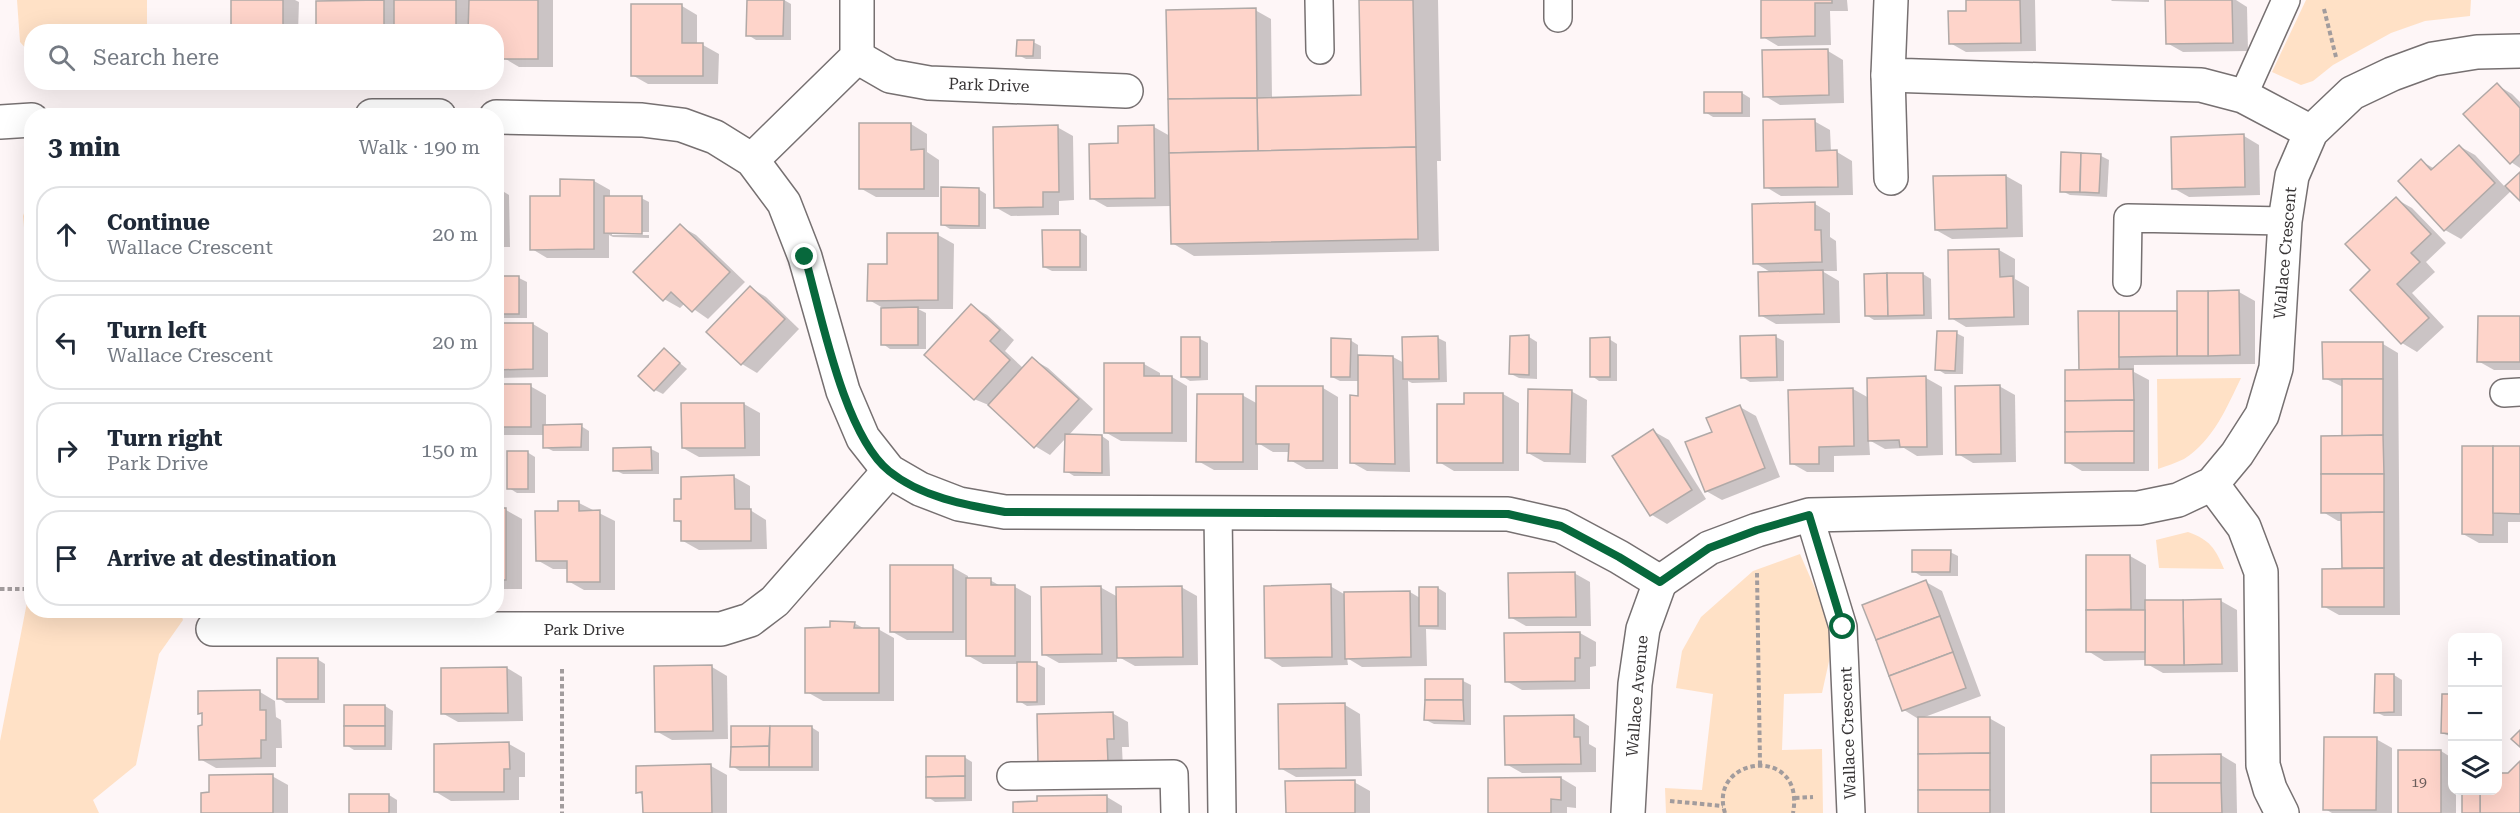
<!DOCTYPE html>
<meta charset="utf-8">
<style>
:root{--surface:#fff;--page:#f2f2f3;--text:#1f2937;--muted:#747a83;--line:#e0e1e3}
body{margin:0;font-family:"Roboto Serif",serif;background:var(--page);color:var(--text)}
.controls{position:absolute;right:18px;bottom:18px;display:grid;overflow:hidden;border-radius:12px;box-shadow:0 6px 24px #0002}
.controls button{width:54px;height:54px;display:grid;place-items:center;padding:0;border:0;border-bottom:2px solid var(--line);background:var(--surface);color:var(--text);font:30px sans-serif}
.stop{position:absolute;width:18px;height:18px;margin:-14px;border:4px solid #07683c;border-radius:50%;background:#fff}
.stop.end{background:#07683c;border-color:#fff;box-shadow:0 2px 6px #0008}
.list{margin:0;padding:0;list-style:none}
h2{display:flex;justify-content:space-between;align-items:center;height:78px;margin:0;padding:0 24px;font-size:26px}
h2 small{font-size:20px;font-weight:400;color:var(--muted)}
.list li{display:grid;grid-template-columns:39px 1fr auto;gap:18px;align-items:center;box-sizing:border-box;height:96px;margin:0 12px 12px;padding:0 12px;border:2px solid var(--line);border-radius:24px}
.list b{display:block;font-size:22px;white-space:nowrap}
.list p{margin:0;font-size:20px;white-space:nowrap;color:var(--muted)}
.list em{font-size:20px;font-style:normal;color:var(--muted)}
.icon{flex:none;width:33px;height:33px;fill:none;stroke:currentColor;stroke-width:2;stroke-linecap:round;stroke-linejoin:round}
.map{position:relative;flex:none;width:2520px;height:813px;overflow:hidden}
.search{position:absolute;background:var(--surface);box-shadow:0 6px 24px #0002;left:24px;top:24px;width:480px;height:66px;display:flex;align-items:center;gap:15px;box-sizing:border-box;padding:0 21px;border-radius:24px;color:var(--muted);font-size:22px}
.panel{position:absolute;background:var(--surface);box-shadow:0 6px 24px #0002;left:24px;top:108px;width:480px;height:510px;border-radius:24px}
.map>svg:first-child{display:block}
</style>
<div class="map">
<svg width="2520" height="813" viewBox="0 0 2520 813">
<rect width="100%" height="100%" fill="#fef6f7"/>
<g fill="#ffe1c6">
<path d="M17,0H147V31L32,32L31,54L20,42Z"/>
<path d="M2306,0H2471L2470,16L2425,21L2391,33L2333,65L2313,81L2301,85L2272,72Z"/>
<path d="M31,195H32L31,304L23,216Z"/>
<path d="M2241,378C2227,407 2213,441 2184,459C2176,463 2166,466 2158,469L2157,379Z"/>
<path d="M2188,532C2210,540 2215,548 2224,569L2159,568L2156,540Z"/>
<path d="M1800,554L1835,634L1822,693L1784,694L1782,750L1822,749L1823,813H1666L1665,788L1702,790L1713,694L1676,688L1682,651L1701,617L1753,571Z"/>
<path d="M31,582L32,610L180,611L183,620L159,654L136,765L93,800L99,813H0V741Z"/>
</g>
<g fill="#0003">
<path d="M233,0H295L299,2L298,32H232Z"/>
<path d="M355,0H553V67H519L504,58V52H496V32H317Z"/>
<path d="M748,0H784L791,4V40H756L748,35Z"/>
<path d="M1361,0H1438L1441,161H1437L1439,251L1194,256L1172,243V206L1107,207L1091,198L1120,145L1154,127L1170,136L1255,10L1271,19L1272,99L1363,96Z"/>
<path d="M1762,0H1847L1848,11H1830L1831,45L1778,46L1763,37Z"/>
<path d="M1967,0H2035L2036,51L1966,52L1950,43L1968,12Z"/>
<path d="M2111,0H2149V2L2112,1Z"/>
<path d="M2166,0H2236L2247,7L2248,51L2183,52L2167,43Z"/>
<path d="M682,6L697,15V45H703L719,54L718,84H648L632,75Z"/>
<path d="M1033,42L1041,46V59H1026L1018,55Z"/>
<path d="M1828,51L1843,60L1844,103L1780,105L1765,96Z"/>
<path d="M2497,85L2512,94L2520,102V168L2511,162Z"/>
<path d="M1742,93L1750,98V117H1713L1705,112Z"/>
<path d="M1814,121L1830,130L1831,152H1837L1852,161L1853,195L1781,196L1766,187Z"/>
<path d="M911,124L927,134V152L939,160V197H876L860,188Z"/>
<path d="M1057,127L1073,136L1074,200L1059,201V215L1011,216L995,207Z"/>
<path d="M2244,136L2259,145L2260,195L2189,197L2173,188Z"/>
<path d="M2459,146L2475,155L2506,188L2520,174V199L2512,190L2461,239L2445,230L2421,161L2435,169Z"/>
<path d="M2101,156L2109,160L2107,197L2070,195L2062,191Z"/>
<path d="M2006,176L2022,185L2023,237L1952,239L1936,230Z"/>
<path d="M594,181L610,190V197L641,198L649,202V232H612V235H649V238L613,237L609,235V258H547L532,249L562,197Z"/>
<path d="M496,187L509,195L510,247H496Z"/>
<path d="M978,189L986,194V229H950L942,224Z"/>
<path d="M2396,199L2412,208L2446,243L2426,262L2435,272L2412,293L2444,327L2417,352L2402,343L2372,270Z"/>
<path d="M1815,204L1830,213V237L1836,241L1837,271H1822L1839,281L1840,323L1776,324L1760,315L1772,273L1755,263Z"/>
<path d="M680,226L696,235L745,282L708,319L685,303L680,308L664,299Z"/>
<path d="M1079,231L1087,236V271H1052L1044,267Z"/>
<path d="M938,235L954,244L953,309H918L926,313V349H890L883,344V308L869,300L888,265Z"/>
<path d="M1999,250L2015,259V279L2029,287V325L1966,327L1951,318Z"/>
<path d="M1923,274L1931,279L1932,319L1874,320L1866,315Z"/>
<path d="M496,278H519L527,282V318H496Z"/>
<path d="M751,288L766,297L799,329L757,373L742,364Z"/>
<path d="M2239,292L2255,301V364L2134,365V372L2149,380V471H2082L2067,462L2080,371L2178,312Z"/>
<path d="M971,306L987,315L1014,340L1005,351L1023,368L1032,359L1048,368L1093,409L1068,436H1102L1109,441L1110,476H1074L1066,471V438L1050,455L1035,446L991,406L974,399Z"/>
<path d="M2520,317V370H2494L2478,361Z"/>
<path d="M533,324L548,333V377L496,378V325Z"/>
<path d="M1956,333L1964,337L1963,374H1945L1937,369Z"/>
<path d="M1529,337L1537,342V379L1519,378L1511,374Z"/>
<path d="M1776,337L1784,341V381L1750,382L1742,377Z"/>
<path d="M1438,338L1446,342L1447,382L1412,383L1408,381L1410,472L1367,471L1351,462L1360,381H1340L1332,377L1350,340L1358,345V357H1393L1404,363Z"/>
<path d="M1200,339L1208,343V380L1190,381L1182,376Z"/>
<path d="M1609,339L1617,344V381H1599L1592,376Z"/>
<path d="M2383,344L2398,353L2400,615H2339L2323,606L2343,570V521H2338L2323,512L2344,437L2343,387L2324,378Z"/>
<path d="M664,350L687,369L663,394L655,390Z"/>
<path d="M1144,364L1160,373V377H1172L1187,386V442L1121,441L1105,432Z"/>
<path d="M1926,378L1942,387L1943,455L1917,456L1904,448L1885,449L1869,440L1870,455L1834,456V472H1807L1791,463L1853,389L1869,398Z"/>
<path d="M496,386H530L546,395V426H581L589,431V451H553L545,447L544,435H496Z"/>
<path d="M1999,386L2015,395L2016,462L1973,463L1958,454Z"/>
<path d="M1323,388L1338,397V469H1306L1290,460V452H1273L1258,443V470H1214L1198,461L1242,395L1258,404Z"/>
<path d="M1571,391L1587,400L1586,463L1544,462L1528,453Z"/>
<path d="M1503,394L1519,403V471H1454L1439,462L1466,406Z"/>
<path d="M744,404L760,413V456L699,457L683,448Z"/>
<path d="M1740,407L1756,416L1780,477L1722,500L1706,491L1714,433Z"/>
<path d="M1653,431L1669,440L1706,499L1667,524L1652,515Z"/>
<path d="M2520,447V522H2508V543H2479L2463,534Z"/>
<path d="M651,449L659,453V474H623L615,470Z"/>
<path d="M527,452L535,457V493H517L509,488Z"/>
<path d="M734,477L750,486V510L766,520L767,549L699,550L683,541V524L676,520L682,500V478Z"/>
<path d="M579,503L615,521V590H584L568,581V569H553L537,560L560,512Z"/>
<path d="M496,510H506L522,519V589H496Z"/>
<path d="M1950,552L1958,556V576H1921L1913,571Z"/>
<path d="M2087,556H2130L2146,565V602L2221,601L2237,610L2238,672L2163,673L2147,664V660L2104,661L2088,651Z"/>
<path d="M952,567L968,576V579L990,580L1002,587H1015L1031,596V664H1037L1045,668V705L1027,706L1019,701V664H983L967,655V640H907L891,631Z"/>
<path d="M1574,573L1590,582L1591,626H1526L1510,617Z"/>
<path d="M1926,582L1942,591L1981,696L1922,718H1989L2005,727V813H1920V720L1904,710Z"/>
<path d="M1330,586L1344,594L1410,592L1420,598V588H1438L1446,593V630L1426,629L1427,666L1362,667L1347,658L1348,665L1282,667L1266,657Z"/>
<path d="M1100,587L1118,597L1181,587L1197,596L1198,665L1135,666L1117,656V662L1059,663L1043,654Z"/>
<path d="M854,623L865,629H878L894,638V701H823L807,692Z"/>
<path d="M1580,633L1596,642V666L1590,667V689L1522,690L1506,681Z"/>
<path d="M317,659L325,664V703H286L278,698Z"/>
<path d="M712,667L727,676L728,739L672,740L656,731Z"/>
<path d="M507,668L522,677L523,721L458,722L442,713Z"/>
<path d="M2376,675H2394L2402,680V716H2384L2376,712Z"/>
<path d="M1463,681L1471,685V725L1434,724L1426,720Z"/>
<path d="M260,692L275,701L276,717L281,720L282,748H276V767L216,768L200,759L204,715L200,713Z"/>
<path d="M2443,696H2452V737L2442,733Z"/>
<path d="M1345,705L1360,714L1362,776L1296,777L1280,768Z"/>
<path d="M385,706L393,711L392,750H354L346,745Z"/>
<path d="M1112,713L1128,722L1129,747H1122L1123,770L1040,762Z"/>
<path d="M1574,717L1589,726V744L1596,748V772L1522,773L1506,764Z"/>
<path d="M732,727H811L819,732V771H740L732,766Z"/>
<path d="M2376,739L2392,748V813H2332L2325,809Z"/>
<path d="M509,744L525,753V777H519V800L451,801L436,792Z"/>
<path d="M2441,751L2452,758V790H2456V813H2399Z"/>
<path d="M2221,755L2236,764L2237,813H2153Z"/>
<path d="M964,757L972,762V801L935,802L928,797Z"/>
<path d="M711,766L727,775V813H644V795L637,792Z"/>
<path d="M272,776L288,785V813H203L211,794Z"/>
<path d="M1561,778L1576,787V808L1567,807V813H1490Z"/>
<path d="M1354,782L1370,791V813H1287Z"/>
<path d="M350,795H389L397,800V813H350Z"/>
<path d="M1107,797L1122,806V813H1015Z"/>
</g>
<g fill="#fed4ca" stroke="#b0a9a7" stroke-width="1.5">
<rect x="231" y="0" width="52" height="32"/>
<path d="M384,0V32H316V1Z"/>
<rect x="394" y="0" width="62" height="32"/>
<path d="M469,0H538V59H502V45L496,44V32H468Z"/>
<path d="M747,0H784L783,36H746Z"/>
<path d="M1359,0H1413L1416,147L1258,151L1257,98L1361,95Z"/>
<path d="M1761,0H1832V3H1815V36L1761,38Z"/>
<path d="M1966,0H2020L2021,43L1949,44L1948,11H1966Z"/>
<path d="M2165,0H2232L2233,43L2166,44Z"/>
<path d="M631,4H682V43H703V76H631Z"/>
<path d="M1256,8L1257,98L1168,99L1166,10Z"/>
<path d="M1017,40H1034L1033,56H1016Z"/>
<path d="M1828,49L1829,95L1763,97L1762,50Z"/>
<path d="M2497,83L2520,108V154L2510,164L2463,114Z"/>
<rect x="1704" y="92" width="38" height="21"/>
<path d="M1257,98L1258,151L1169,153L1168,99Z"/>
<path d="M1815,119L1816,151L1837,150L1838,187L1764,188L1763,120Z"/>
<path d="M859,123H911V150L924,149V189H859Z"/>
<path d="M1058,125L1059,192H1043V207L994,208L993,127Z"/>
<path d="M1154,125L1155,198L1090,199L1089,144L1118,143V126Z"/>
<path d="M2244,134L2245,187L2172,189L2171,137Z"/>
<path d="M2459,145L2495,183L2444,231L2398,181L2421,159L2431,170Z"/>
<path d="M1416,147L1418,239L1171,244L1169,153Z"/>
<path d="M2061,152L2081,153L2080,192H2060Z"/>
<path d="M2081,153L2101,154L2099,193L2080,192Z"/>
<path d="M2520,172V201L2505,186Z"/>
<path d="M2006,175L2007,228L1935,230L1933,176Z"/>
<path d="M560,179L594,180V249L530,250V196H560Z"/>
<path d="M941,187L979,188V226L941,225Z"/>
<path d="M604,196H642V234L604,233Z"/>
<path d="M2396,197L2431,234L2411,253L2420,262L2397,284L2429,318L2401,344L2350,290L2370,270L2345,244Z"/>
<path d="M1815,202V230H1821L1822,262L1753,264L1752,204Z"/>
<path d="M680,224L730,272L692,312L671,292L663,301L633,272Z"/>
<path d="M1042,230H1080V267H1043Z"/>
<path d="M887,233H938V300L867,301L868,264H887Z"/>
<path d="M1999,249L2000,277L2013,276L2014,317L1949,319L1948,250Z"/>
<path d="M1823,270L1824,314L1759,316L1758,272Z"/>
<path d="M1887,273L1888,316H1865L1864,274Z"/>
<path d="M1887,273H1923L1924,315L1888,316Z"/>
<rect x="496" y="276" width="23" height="38"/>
<path d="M750,286L785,319L741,365L706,332Z"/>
<path d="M2239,290L2240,355L2208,356V291Z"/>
<rect x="2177" y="291" width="31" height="65"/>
<path d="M971,304L1000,330L990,341L1010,360L974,400L924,355Z"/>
<path d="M918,307V345H881V308Z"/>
<path d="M2078,311H2119V369L2079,370Z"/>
<path d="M2119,311H2177V356L2119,357Z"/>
<path d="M2478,316H2520V362H2477Z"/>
<path d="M496,323H533V369L496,370Z"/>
<path d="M1937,331H1957L1955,371L1935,370Z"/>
<path d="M1529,335V375L1509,374L1510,336Z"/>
<path d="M1776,335L1777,377L1741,378L1740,336Z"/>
<path d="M1438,336L1439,379H1403L1402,337Z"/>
<rect x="1181" y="337" width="19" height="40"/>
<path d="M1610,337V377H1590V338Z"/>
<path d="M1331,338L1351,339L1350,377H1331Z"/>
<path d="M2322,342H2383V379H2323Z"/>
<path d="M664,348L680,363L654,391L638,376Z"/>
<path d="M1358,355L1393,356L1395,464L1350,463V395L1358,396Z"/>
<path d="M1032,357L1079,399L1034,448L988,405Z"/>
<path d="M1104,363H1144V376H1172V433H1104Z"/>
<path d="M2133,369L2134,400L2065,401V370Z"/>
<path d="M1926,376L1927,447H1900L1899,440L1868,441L1867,378Z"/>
<path d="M2342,379H2383V435L2342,436Z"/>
<rect x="496" y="384" width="35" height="43"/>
<path d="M2000,385L2001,454L1956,455L1955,386Z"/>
<path d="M1256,386H1323V461H1288L1289,444H1256Z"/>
<path d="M1853,388L1854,446L1819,447V464H1790L1788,390Z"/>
<path d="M1528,389L1572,390L1570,454L1527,453Z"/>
<path d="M1464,393H1503V463H1437V404H1464Z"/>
<path d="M1197,394H1243V462H1196Z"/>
<path d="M2134,400V431L2065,432V401Z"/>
<path d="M681,403H744L745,448H682Z"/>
<path d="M1740,405L1765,468L1705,492L1685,442L1712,432L1706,418Z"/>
<path d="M582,424L581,447L543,448V425Z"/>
<path d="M1653,429L1692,490L1650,516L1612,456Z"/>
<path d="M2134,431V463H2065V432Z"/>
<path d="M1065,434L1102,435V473L1064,472Z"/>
<path d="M2383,435L2384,474H2321V436Z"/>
<path d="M2462,446H2493V535L2462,534Z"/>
<path d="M2493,446H2520V514L2493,513Z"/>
<path d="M651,447L652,470L613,471V448Z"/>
<rect x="507" y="451" width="21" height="38"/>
<path d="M2321,474H2384V512L2321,513Z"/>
<path d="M734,475L735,509H751V541H681V521H674V499H681V477Z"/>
<path d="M558,501H579V511L600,510V582H567V561H536L535,511H558Z"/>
<rect x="496" y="508" width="10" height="72"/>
<path d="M2384,512V568H2342L2341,513Z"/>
<path d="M1912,550H1951L1950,572H1912Z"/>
<path d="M2086,555H2130L2131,609L2086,610Z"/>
<rect x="890" y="565" width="63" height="67"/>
<path d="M2384,568V607H2322V569Z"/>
<path d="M1575,572L1576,617L1509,618L1508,573Z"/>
<path d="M966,578H991V585H1015V656H966Z"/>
<path d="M1926,580L1940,616L1876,640L1862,605Z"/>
<path d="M1331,584L1332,657L1265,658L1264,586Z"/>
<path d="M1101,586L1102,654L1042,655L1041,587Z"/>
<path d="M1182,586L1183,657L1117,658L1116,587Z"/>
<rect x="1419" y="587" width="19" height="39"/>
<path d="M1410,591L1411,657L1345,659L1344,592Z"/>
<path d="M2221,599L2222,664L2184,665L2183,600Z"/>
<path d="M2145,600H2183L2184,665H2145Z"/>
<rect x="2086" y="610" width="59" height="42"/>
<path d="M1940,616L1953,652L1889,676L1876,640Z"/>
<path d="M830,621L855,622L854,628H879V693H805V628L830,627Z"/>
<path d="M1580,632V658H1575V681L1505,682L1504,633Z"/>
<path d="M1953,652L1966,688L1902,711L1889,676Z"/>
<rect x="277" y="658" width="41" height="41"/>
<rect x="1017" y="662" width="20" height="40"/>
<path d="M712,665L713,731L655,732L654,666Z"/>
<path d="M507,667L508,713L441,714V668Z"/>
<path d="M2375,674H2394V712L2374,713Z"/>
<rect x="1425" y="679" width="38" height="21"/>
<path d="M260,690V710H266V740H261V758L199,760L198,726L202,725V713L198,714V691Z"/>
<path d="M2442,694H2452V734L2441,733Z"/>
<path d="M1425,700H1463L1464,721L1424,720Z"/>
<path d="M1345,703L1346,768L1279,769L1278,704Z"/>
<rect x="344" y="705" width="41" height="21"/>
<path d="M1113,712L1114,739H1107L1108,762L1038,763L1037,714Z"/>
<path d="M1574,715V737H1580L1581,764L1505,765L1504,716Z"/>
<path d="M1918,717H1990V753L1918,754Z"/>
<rect x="344" y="726" width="41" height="20"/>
<path d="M731,726H770L769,746L731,747Z"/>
<path d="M770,726H812V767H769Z"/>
<path d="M2520,730V747L2511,739Z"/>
<path d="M2324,737H2377L2376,810H2323Z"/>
<path d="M509,742L510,769H504V792H434V744Z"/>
<path d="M769,746V767H730L731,747Z"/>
<rect x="2398" y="750" width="43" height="63"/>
<path d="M1990,753V790H1918V754Z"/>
<path d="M2221,754V783H2151V755Z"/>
<path d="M926,756H965V776L926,777Z"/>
<path d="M2520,761V813H2480V790H2498V773H2508Z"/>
<path d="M711,764L712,813H643L642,792L636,793V766Z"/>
<path d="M273,774V813H201V793L209,792V775Z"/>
<path d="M965,776V798H926V777Z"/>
<path d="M1561,777V800L1551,799V813H1488V778Z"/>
<path d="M1355,780V813H1286L1285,781Z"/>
<path d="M2151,783H2221L2222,813H2151Z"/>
<rect x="1918" y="790" width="72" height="23"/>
<rect x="2462" y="790" width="18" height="23"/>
<rect x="349" y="794" width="40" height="19"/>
<path d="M1107,795V813H1013V802L1037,801V796Z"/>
</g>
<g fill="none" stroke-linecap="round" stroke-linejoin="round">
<defs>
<g id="service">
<path d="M1319,0L1320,50"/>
<path d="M1558,18V0"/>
<path d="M2243,96L2286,0"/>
<path d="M2127,282L2128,218L2285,221"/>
<path d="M2504,393L2520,392"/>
<path d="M1218,513L1222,813"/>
<path d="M1809,515L1843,627L1851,813"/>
<path d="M1011,776L1174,774L1175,813"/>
</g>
<g id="minor">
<path d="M1891,0L1888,75L2201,85L2243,96L2311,132"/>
<path d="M857,57L890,76L929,83L1126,91"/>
<path d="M1888,75L1891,178"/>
<path d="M372,116H439"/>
<path d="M496,117L642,120L682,125L715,137L752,160L784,203L805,257L843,391L863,438L889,471L920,489L959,504L1005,512L1508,514L1561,526L1619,557L1660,582"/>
<path d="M0,122L32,120"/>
<path d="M752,160L857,57V0"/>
<path d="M2212,484L2244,527L2261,572L2263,765L2270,789L2282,813"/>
<path d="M1660,582L1709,548L1757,530L1809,515L2139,508L2178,500L2212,484L2237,454L2262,415L2276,368L2285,221L2292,176L2311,132L2352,93L2392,74L2433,59L2477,52L2520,51"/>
<path d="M213,629H721L750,620L775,601L889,471"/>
<path d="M1628,813L1635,684L1643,629L1660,582"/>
</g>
</defs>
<use href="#service" stroke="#767071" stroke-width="30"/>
<use href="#minor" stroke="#767071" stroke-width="36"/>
<g stroke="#a29c9d" stroke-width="4" stroke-dasharray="4.5 3" stroke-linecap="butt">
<path d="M2324,9L2336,57"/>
<path d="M1757,573L1760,764"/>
<path d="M0,589H32"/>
<path d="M562,669V813"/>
<path d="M1795,798L1813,797"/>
<path d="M1670,801L1723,806"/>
<path d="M1725,813C1707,756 1806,744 1793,813"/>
</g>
<use href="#service" stroke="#fff" stroke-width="27"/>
<use href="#minor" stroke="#fff" stroke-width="33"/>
</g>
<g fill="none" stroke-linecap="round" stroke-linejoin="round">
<path stroke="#07683c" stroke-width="8" d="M805,257C821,314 844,435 889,471C921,497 965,505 1005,512L1508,514L1561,526L1619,557L1660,582L1709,548L1757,530L1809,515L1843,627"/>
</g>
<g text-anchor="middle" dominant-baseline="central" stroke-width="4.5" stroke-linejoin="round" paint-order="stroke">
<g font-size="14" fill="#695c5a">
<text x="2419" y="782">19</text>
</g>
<g font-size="16" fill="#373435" stroke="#fff">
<text transform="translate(989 85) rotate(2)">Park Drive</text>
<text transform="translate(2285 253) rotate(-85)">Wallace Crescent</text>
<text x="584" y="629">Park Drive</text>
<text transform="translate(1637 696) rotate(-85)">Wallace Avenue</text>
<text transform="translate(1848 733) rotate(-92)">Wallace Crescent</text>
</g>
</g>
</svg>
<div class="controls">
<button>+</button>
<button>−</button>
<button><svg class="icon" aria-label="layers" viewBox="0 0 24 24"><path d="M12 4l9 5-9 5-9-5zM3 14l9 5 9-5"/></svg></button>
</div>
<div class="stop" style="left:1843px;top:627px"></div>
<div class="stop end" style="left:805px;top:257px"></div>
<div class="search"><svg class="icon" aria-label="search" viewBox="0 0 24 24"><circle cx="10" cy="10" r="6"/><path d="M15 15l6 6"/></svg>Search here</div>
<section class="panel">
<h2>3 min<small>Walk · 190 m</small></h2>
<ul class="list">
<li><svg class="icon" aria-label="ahead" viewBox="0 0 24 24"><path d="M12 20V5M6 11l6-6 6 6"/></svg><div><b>Continue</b><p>Wallace Crescent</p></div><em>20 m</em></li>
<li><svg class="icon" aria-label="left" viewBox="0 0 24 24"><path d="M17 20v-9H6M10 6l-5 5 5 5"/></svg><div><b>Turn left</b><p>Wallace Crescent</p></div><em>20 m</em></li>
<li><svg class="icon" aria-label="right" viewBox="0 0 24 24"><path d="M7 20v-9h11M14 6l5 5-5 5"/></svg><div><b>Turn right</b><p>Park Drive</p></div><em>150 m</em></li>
<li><svg class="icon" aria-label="arrive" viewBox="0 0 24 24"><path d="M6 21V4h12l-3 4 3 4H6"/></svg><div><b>Arrive at destination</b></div></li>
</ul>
</section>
</div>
